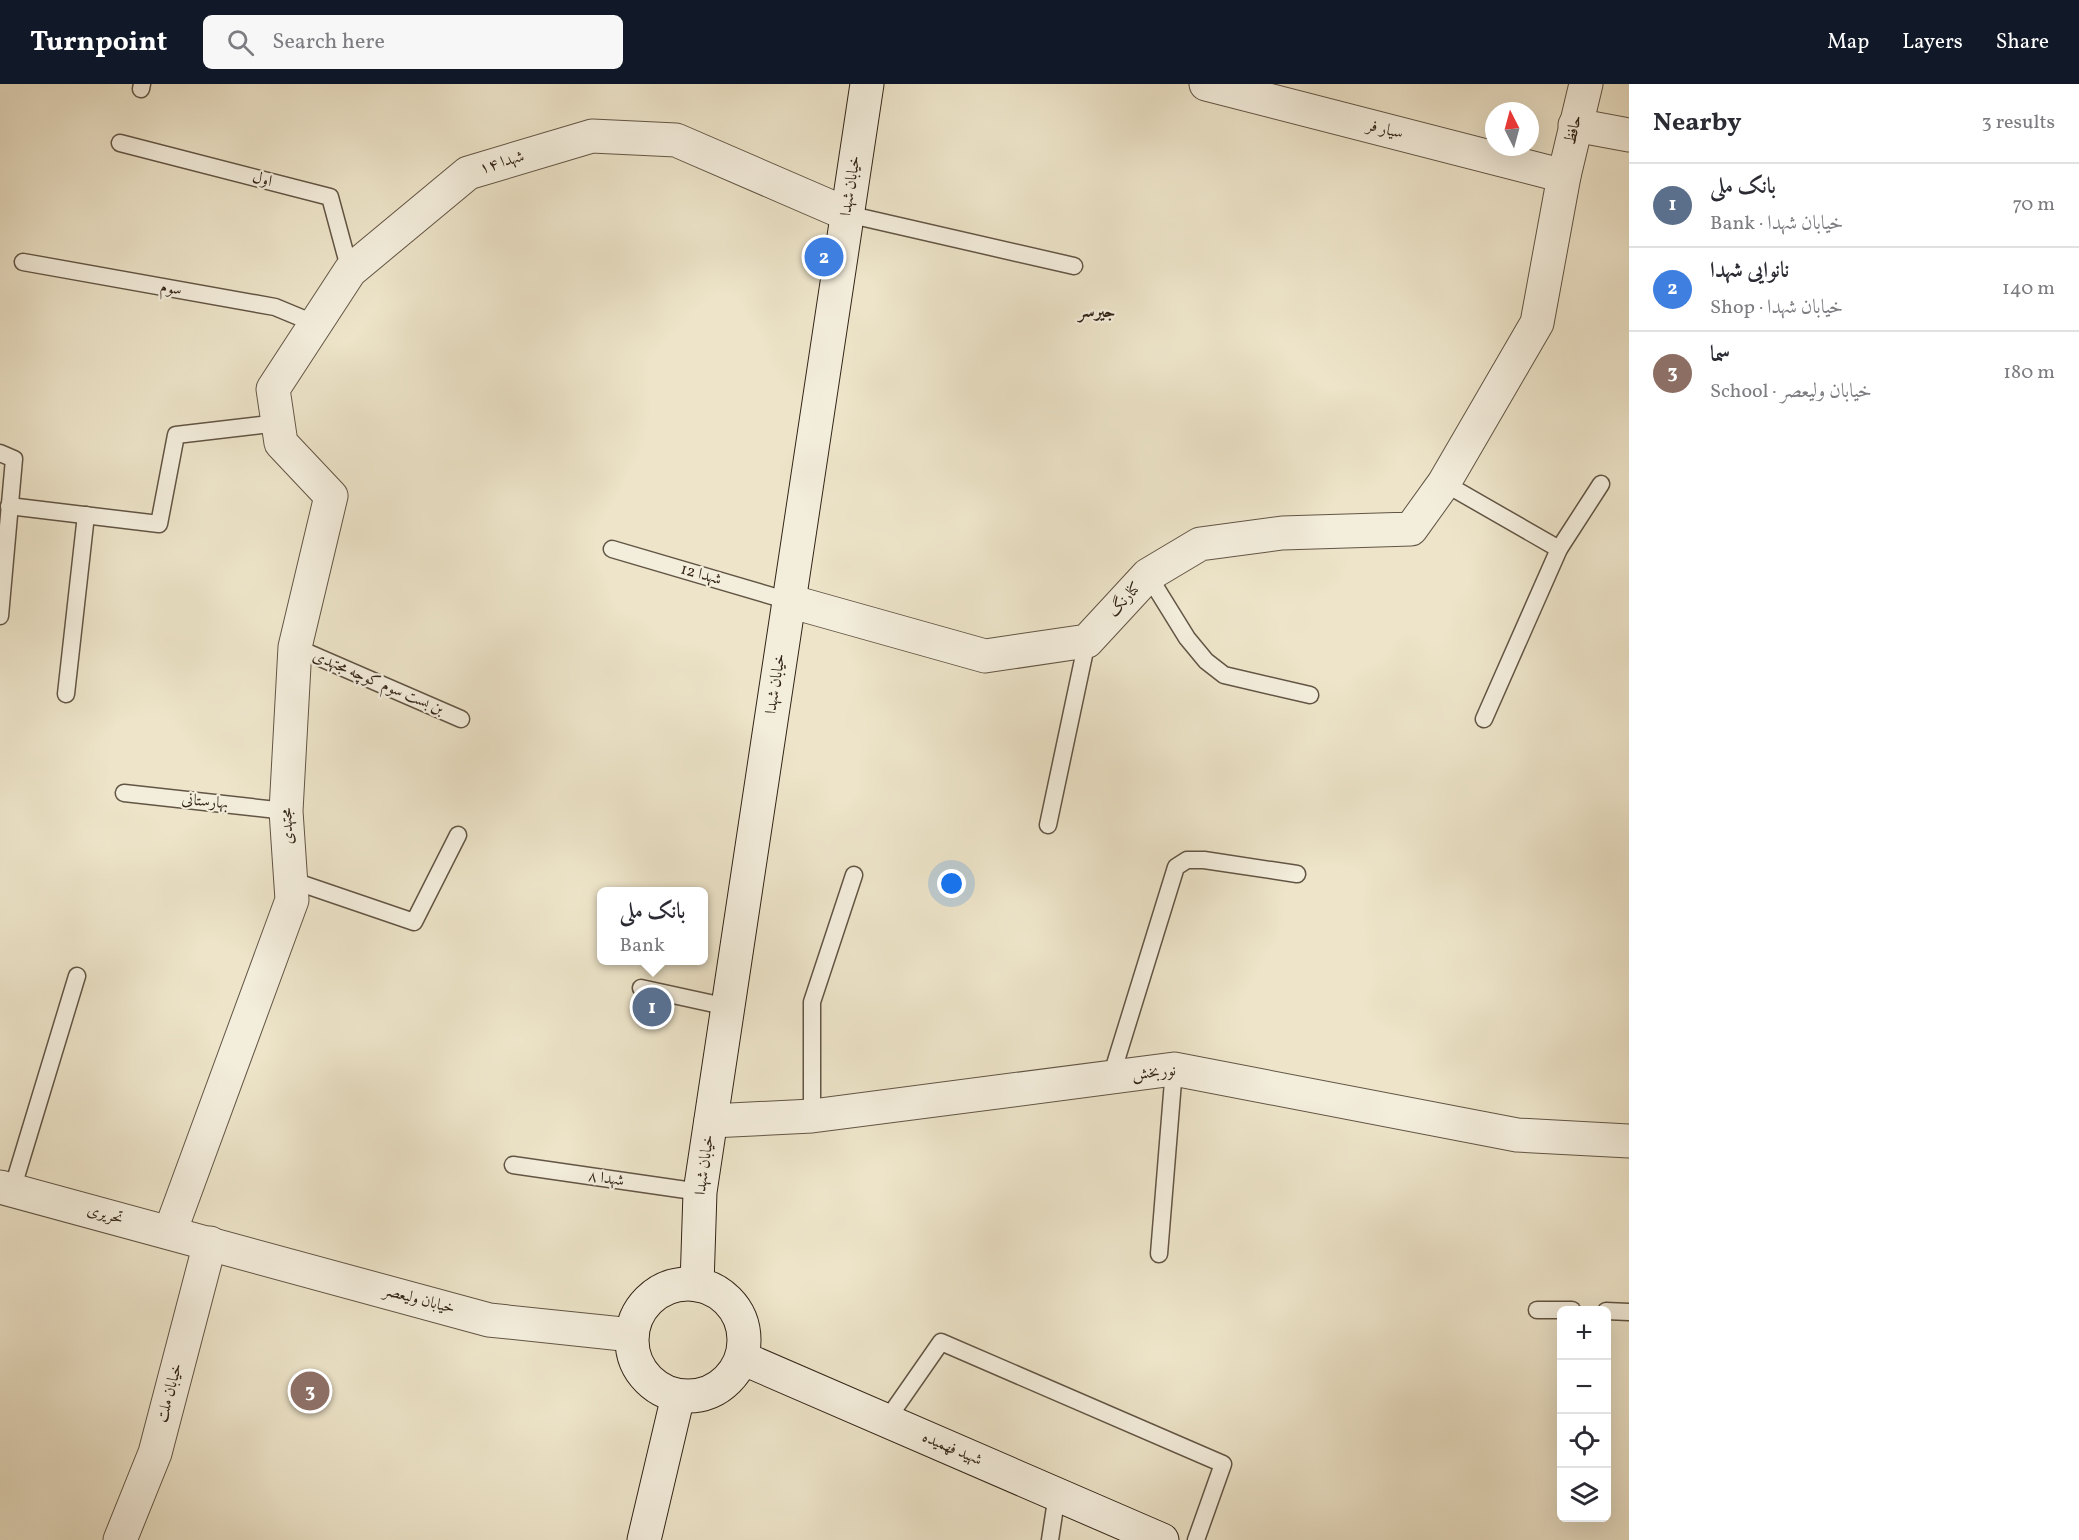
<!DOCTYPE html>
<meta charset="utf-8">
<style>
:root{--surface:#fff;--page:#f7f7f7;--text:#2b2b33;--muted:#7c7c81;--line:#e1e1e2;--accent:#111827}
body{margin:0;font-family:Vollkorn,Amiri,serif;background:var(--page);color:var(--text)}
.controls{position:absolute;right:18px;bottom:18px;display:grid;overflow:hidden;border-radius:9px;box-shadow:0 6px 24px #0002}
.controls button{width:54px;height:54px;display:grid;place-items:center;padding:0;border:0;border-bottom:2px solid var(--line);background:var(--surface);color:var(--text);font:30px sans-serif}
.compass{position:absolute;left:1485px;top:18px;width:54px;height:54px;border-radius:50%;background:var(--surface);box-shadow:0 6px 24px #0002;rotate:354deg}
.you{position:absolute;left:952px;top:800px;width:21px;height:21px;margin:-15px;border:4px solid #fff;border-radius:50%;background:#1a73e8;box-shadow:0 0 0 9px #1a73e833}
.badge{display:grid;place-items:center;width:39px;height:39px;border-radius:50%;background:var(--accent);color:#fff;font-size:20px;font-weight:700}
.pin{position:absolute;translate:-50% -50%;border:3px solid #fff;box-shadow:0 2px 6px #0006}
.popup{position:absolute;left:597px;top:803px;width:111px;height:78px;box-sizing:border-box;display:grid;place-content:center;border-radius:9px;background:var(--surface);filter:drop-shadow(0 2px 4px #0005);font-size:20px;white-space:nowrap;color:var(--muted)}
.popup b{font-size:22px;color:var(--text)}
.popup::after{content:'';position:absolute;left:50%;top:100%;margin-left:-12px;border:12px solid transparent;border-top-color:var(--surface)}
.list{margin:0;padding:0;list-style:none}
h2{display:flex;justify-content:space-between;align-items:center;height:78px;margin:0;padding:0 24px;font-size:26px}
h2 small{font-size:20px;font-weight:400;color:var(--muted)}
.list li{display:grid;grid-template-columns:39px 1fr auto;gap:18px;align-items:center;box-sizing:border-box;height:84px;padding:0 24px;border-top:2px solid var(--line)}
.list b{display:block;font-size:22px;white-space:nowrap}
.list p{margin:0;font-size:20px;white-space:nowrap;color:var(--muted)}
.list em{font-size:20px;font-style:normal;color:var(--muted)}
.icon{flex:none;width:33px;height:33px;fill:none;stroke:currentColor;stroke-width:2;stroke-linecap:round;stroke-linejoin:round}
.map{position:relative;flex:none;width:1629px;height:1456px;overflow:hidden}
header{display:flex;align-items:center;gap:36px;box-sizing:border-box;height:84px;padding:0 30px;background:var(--accent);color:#fff}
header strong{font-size:28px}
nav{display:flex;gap:33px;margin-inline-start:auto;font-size:21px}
.search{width:420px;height:54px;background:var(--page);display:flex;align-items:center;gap:15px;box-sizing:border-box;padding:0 21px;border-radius:9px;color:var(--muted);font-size:22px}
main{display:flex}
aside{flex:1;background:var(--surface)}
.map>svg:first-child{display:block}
</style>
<header>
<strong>Turnpoint</strong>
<div class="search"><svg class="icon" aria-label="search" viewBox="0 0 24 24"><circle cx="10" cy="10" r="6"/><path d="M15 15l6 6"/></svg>Search here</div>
<nav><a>Map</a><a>Layers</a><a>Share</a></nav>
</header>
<main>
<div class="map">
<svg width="1629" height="1456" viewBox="0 0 1629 1456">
<rect width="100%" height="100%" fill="#ede4c9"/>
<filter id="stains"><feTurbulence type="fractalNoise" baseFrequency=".00333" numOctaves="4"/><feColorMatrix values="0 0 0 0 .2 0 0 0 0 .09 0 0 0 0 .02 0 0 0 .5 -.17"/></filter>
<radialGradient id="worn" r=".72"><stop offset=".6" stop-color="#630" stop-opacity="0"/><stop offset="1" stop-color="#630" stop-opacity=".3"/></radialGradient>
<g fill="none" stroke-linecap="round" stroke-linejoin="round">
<defs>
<g id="lane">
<path d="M141,5L142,0"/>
<path d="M120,59L330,113L350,187"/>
<path d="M847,130L1074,182"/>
<path d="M23,178L275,223L316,240"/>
<path d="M0,369L14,375L0,532"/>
<path d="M1444,399L1559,465"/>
<path d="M9,422L159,440L176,351L278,339"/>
<path d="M612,465L789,517"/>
<path d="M1148,491L1187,554L1206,577L1224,591L1310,611"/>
<path d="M295,563L461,635"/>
<path d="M66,610L86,431"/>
<path d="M1484,635L1559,465L1601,400"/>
<path d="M124,709L286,727"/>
<path d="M1048,741L1087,557"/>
<path d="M291,796L414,838L458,751"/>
<path d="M641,904L728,923"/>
<path d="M1111,993L1176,783L1187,776H1204L1297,790"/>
<path d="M812,1032V918L854,791"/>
<path d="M513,1081L700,1108"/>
<path d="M12,1106L77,892"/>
<path d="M1159,1170L1174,985"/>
<path d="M1537,1226H1572"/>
<path d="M1606,1227L1629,1228"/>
<path d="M886,1337L941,1258L1223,1380L1196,1456"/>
<path d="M1050,1456L1057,1410"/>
</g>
<g id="street">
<path d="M1206,0L1564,92"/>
<path d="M1575,41L1629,51"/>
<path d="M789,517L985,572L1087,557L1148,491L1200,460L1282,449L1411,445L1444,399L1537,239L1564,92L1586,0"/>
<path d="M711,1037L812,1032L1174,985L1517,1051L1629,1057"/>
<path d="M0,1103L489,1236L632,1251"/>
<path d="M170,1148L292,816L286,727L295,563L331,412L281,359L273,305L350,187L468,89L592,52L676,56L847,130"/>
<path d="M120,1456L155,1369L210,1159"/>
</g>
<g id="secondary">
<circle cx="688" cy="1256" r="56"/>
<path d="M697,1201L700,1108L867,0"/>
<path d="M742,1274L1162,1456"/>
<path d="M644,1456L678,1312"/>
</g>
</defs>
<use href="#lane" stroke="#625544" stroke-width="19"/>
<use href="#street" stroke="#625544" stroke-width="35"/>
<use href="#secondary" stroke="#332517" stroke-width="35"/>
<use href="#lane" stroke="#f3eddc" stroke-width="16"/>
<use href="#street" stroke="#f3eddc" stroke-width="33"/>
<use href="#secondary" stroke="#f3eddc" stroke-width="33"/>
</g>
<g text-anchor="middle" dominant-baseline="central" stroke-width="4.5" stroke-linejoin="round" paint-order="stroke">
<g font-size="16" fill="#332517" stroke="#f3eddc">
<text transform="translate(1385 46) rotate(14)">سیار فر</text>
<text transform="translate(1574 46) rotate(-77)">حافظ</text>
<text transform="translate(502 79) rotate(-17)">شهدا ۱۴</text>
<text transform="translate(262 96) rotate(14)">اول</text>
<text transform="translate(851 102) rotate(-81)">خیابان شهدا</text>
<text transform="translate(171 205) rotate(10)">سوم</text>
<text transform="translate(701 491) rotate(16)">شهدا 12</text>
<text transform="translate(1125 516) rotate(-48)">کنارنگ</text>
<text transform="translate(378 599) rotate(23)">بن بست سوم کوچه مجتهدی</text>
<text transform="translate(776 600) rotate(-81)">خیابان شهدا</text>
<text transform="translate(205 718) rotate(6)">بهارستانی</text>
<text transform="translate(288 742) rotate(-92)">مجتهدی</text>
<text transform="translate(1154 989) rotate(-5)">نوربخش</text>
<text transform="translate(705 1081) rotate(-82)">خیابان شهدا</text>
<text transform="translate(606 1095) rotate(8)">شهدا ۸</text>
<text transform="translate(105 1131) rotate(15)">تحریری</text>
<text transform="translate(419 1216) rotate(15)">خیابان ولیعصر</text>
<text transform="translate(170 1309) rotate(-75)">خیابان ملت</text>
<text transform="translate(952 1365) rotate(23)">شهید فهمیده</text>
</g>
<g font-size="18" font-weight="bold" fill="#332517" stroke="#f3eddc">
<text x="1097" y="228">جیرسر</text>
</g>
</g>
<rect width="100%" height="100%" filter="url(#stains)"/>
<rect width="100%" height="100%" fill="url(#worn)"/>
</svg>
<div class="controls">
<button>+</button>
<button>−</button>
<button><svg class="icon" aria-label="locate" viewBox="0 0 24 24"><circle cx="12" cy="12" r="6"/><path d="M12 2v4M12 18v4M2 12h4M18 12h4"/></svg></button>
<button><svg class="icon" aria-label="layers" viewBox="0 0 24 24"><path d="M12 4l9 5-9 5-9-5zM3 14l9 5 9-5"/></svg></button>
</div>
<svg class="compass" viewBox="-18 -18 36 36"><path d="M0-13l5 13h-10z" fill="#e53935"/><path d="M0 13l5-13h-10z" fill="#7c7c81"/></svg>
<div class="you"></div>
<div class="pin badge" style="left:652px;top:923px;background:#5c6f8a">1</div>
<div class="popup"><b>بانک ملی</b>Bank</div>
<div class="pin badge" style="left:824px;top:173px;background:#3f7fe0">2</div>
<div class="pin badge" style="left:310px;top:1307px;background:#8d6e63">3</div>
</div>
<aside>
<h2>Nearby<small>3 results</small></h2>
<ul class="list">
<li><span class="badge" style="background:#5c6f8a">1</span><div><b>بانک ملی</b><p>Bank · خیابان شهدا</p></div><em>70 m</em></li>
<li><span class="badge" style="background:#3f7fe0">2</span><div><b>نانوایی شهدا</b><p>Shop · خیابان شهدا</p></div><em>140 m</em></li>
<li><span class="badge" style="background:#8d6e63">3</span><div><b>سما</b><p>School · خیابان ولیعصر</p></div><em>180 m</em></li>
</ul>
</aside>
</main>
